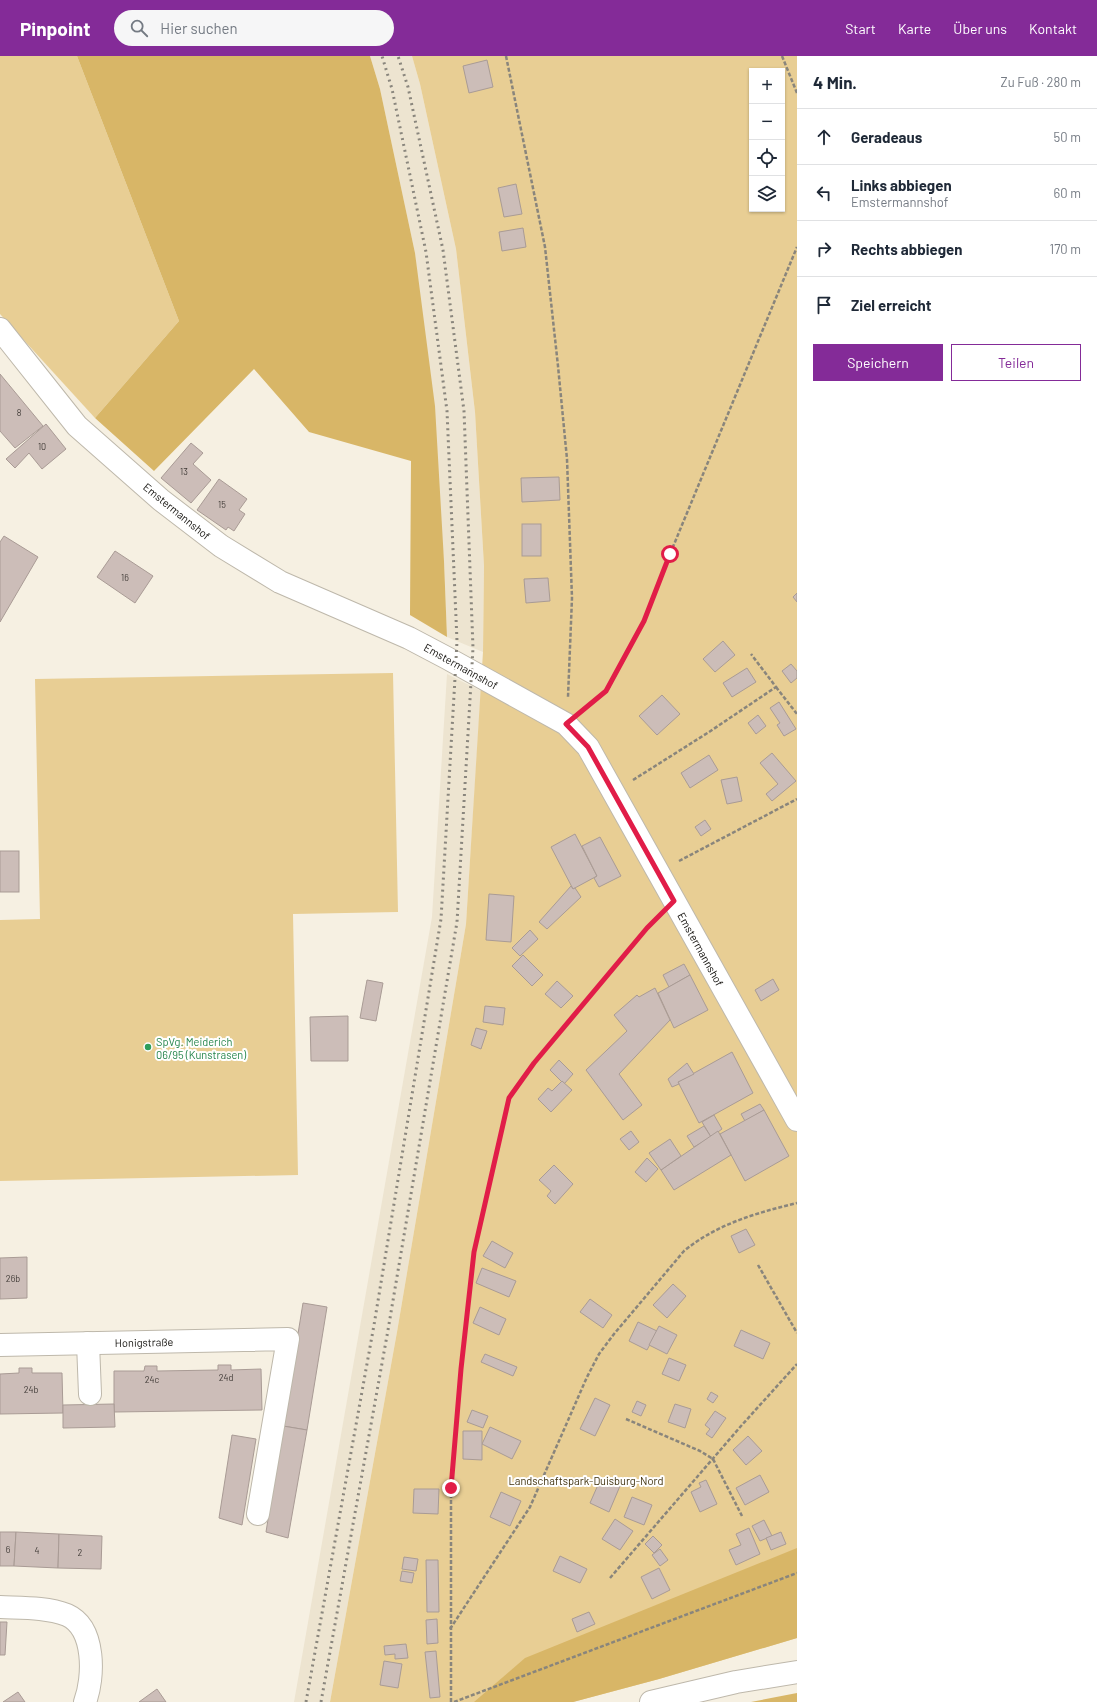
<!DOCTYPE html>
<html lang="de">
<meta charset="utf-8">
<style>
:root{--surface:#fff;--page:#f6f6f7;--text:#1f2937;--muted:#747a83;--line:#e0e1e3;--accent:#842b98}
body{margin:0;font-family:Barlow,sans-serif;background:var(--page);color:var(--text)}
.controls{position:absolute;right:12px;top:12px;display:grid;overflow:hidden;border-radius:0px;box-shadow:0 1px 3px #0004}
.controls button{width:36px;height:36px;display:grid;place-items:center;padding:0;border:0;border-bottom:1px solid var(--line);background:var(--surface);color:var(--text);font:20px sans-serif}
.stop{position:absolute;width:12px;height:12px;margin:-9px;border:3px solid #e11d48;border-radius:50%;background:#fff}
.stop.end{background:#e11d48;border-color:#fff;box-shadow:0 1px 4px #0008}
.list{margin:0;padding:0;list-style:none}
h2{display:flex;justify-content:space-between;align-items:center;height:52px;margin:0;padding:0 16px;font-size:17px}
h2 small{font-size:13px;font-weight:400;color:var(--muted)}
.list li{display:grid;grid-template-columns:26px 1fr auto;gap:12px;align-items:center;box-sizing:border-box;height:56px;padding:0 16px;border-top:1px solid var(--line)}
.list b{display:block;font-size:15px;white-space:nowrap}
.list p{margin:0;font-size:13px;white-space:nowrap;color:var(--muted)}
.list em{font-size:13px;font-style:normal;color:var(--muted)}
.actions{display:flex;gap:8px;padding:12px 16px}
.actions a{flex:1;padding:9px 0;border:1px solid var(--accent);border-radius:0px;text-align:center;font-size:14px;color:var(--accent)}
.actions .main{background:var(--accent);color:#fff}
.icon{flex:none;width:22px;height:22px;fill:none;stroke:currentColor;stroke-width:2;stroke-linecap:round;stroke-linejoin:round}
.map{position:relative;flex:none;width:797px;height:1646px;overflow:hidden}
header{display:flex;align-items:center;gap:24px;box-sizing:border-box;height:56px;padding:0 20px;background:var(--accent);color:#fff}
header strong{font-size:19px}
nav{display:flex;gap:22px;margin-inline-start:auto;font-size:14px}
.search{width:280px;height:36px;background:var(--page);display:flex;align-items:center;gap:10px;box-sizing:border-box;padding:0 14px;border-radius:22px;color:var(--muted);font-size:15px}
main{display:flex}
aside{flex:1;background:var(--surface)}
.map>svg:first-child{display:block}
</style>
<header>
<strong>Pinpoint</strong>
<div class="search"><svg class="icon" aria-label="search" viewBox="0 0 24 24"><circle cx="10" cy="10" r="6"/><path d="M15 15l6 6"/></svg>Hier suchen</div>
<nav><a>Start</a><a>Karte</a><a>Über uns</a><a>Kontakt</a></nav>
</header>
<main>
<div class="map">
<svg width="797" height="1646" viewBox="0 0 797 1646">
<rect width="100%" height="100%" fill="#f6f0e2"/>
<g fill="#ede4d0">
<path d="M370,0H412L420,28L456,193L475,356L484,510L483,596L447,581L444,505L415,197L380,33Z"/>
<path d="M447,618L481,635L466,868L397,1276L330,1646H294L432,861Z"/>
</g>
<g fill="#e8ce94" fill-rule="evenodd">
<path d="M0,0H77L179,265L95,362L0,258Z"/>
<path d="M412,0H797V1582L659,1623L573,1646H330L397,1276L466,868L483,596L484,510L475,356L456,193L420,28ZM752,15H782V153H752Z"/>
<path d="M393,617L398,856L293,858L298,1119L0,1125V864L40,863L35,623Z"/>
</g>
<g fill="#d8b667">
<path d="M77,0H370L380,33L415,197L435,350L444,505L447,581L410,559L411,405L309,376L254,313L154,415L95,362L179,265Z"/>
<path d="M797,1492V1582L659,1623L573,1646H474L525,1602Z"/>
<path d="M797,1637V1646H751Z"/>
</g>
<g fill="#ccbdb8" stroke="#a99b95">
<path d="M487,4L493,31L469,37L463,10Z"/>
<path d="M516,128L522,158L504,161L498,132Z"/>
<path d="M523,172L526,191L502,195L499,176Z"/>
<path d="M0,318L43,370L15,392L0,375Z"/>
<path d="M46,368L66,393L42,413L29,397L15,412L6,403Z"/>
<path d="M191,387L203,397L193,408L211,424L191,447L161,422Z"/>
<path d="M559,421L560,444L522,446L521,422Z"/>
<path d="M219,423L247,443L239,454L245,458L234,475L228,471L226,474L197,454Z"/>
<rect x="522" y="468" width="19" height="32"/>
<path d="M4,480L38,501L0,566V486Z"/>
<path d="M115,495L153,520L135,547L97,521Z"/>
<path d="M548,522L550,545L526,547L524,523Z"/>
<path d="M797,537V546L793,541Z"/>
<path d="M723,585L735,599L715,616L703,603Z"/>
<path d="M791,608L797,615V622L791,627L782,615Z"/>
<path d="M747,612L756,626L732,641L723,627Z"/>
<path d="M662,639L680,658L657,679L639,660Z"/>
<path d="M779,646L796,673L784,680L777,669L780,667L770,652Z"/>
<path d="M758,659L766,670L756,678L748,667Z"/>
<path d="M772,697L796,725L772,745L766,738L778,728L760,707Z"/>
<path d="M709,699L718,714L690,732L681,717Z"/>
<path d="M737,721L742,745L727,748L721,724Z"/>
<path d="M705,764L711,773L701,780L695,771Z"/>
<path d="M575,778L597,820L573,833L551,791Z"/>
<path d="M600,781L621,820L599,831L594,822L597,820L582,790Z"/>
<rect x="0" y="795" width="19" height="41"/>
<path d="M571,830L573,833L575,832L581,841L547,873L539,866Z"/>
<path d="M489,838L514,840L511,886L486,884Z"/>
<path d="M530,874L538,883L520,900L512,892Z"/>
<path d="M523,899L543,919L532,930L512,910Z"/>
<path d="M684,908L690,919L669,931L663,919Z"/>
<path d="M690,919L708,954L674,972L658,937Z"/>
<path d="M773,923L779,934L761,945L755,934Z"/>
<path d="M367,924L383,927L376,965L360,962Z"/>
<path d="M557,925L573,940L561,952L545,938Z"/>
<path d="M655,932L670,964L619,1018L642,1049L623,1064L586,1014L627,975L614,959L637,939L639,941Z"/>
<path d="M485,950L505,952L503,969L483,966Z"/>
<path d="M348,960V1005H311L310,961Z"/>
<path d="M476,972L487,975L481,993L471,989Z"/>
<path d="M732,996L753,1037L699,1067L678,1026Z"/>
<path d="M559,1004L573,1018L564,1028L550,1014Z"/>
<path d="M687,1007L694,1018L678,1026L679,1028L672,1031L668,1023Z"/>
<path d="M562,1025L572,1034L551,1056L538,1043L548,1032L552,1035Z"/>
<path d="M760,1048L764,1054L745,1065L741,1058Z"/>
<path d="M764,1054L789,1100L745,1125L720,1078Z"/>
<path d="M714,1059L722,1073L711,1081L702,1066Z"/>
<path d="M704,1070L711,1081L694,1091L687,1080Z"/>
<path d="M631,1075L639,1086L629,1094L620,1083Z"/>
<path d="M718,1075L731,1099L674,1134L661,1114Z"/>
<path d="M670,1083L681,1100L661,1114L649,1097Z"/>
<path d="M647,1102L658,1113L646,1126L635,1116Z"/>
<path d="M554,1109L573,1128L555,1148L547,1140L551,1135L539,1124Z"/>
<path d="M746,1173L755,1189L739,1197L731,1180Z"/>
<path d="M492,1185L513,1197L505,1212L483,1200Z"/>
<path d="M27,1201V1242L0,1243V1202Z"/>
<path d="M482,1212L516,1225L509,1241L476,1227Z"/>
<path d="M673,1228L686,1240L667,1262L653,1249Z"/>
<path d="M590,1243L612,1259L603,1272L580,1256Z"/>
<path d="M303,1247L327,1251L307,1374L283,1370Z"/>
<path d="M480,1251L506,1263L499,1279L473,1267Z"/>
<path d="M638,1266L657,1275L647,1294L629,1285Z"/>
<path d="M659,1270L677,1279L667,1298L649,1289Z"/>
<path d="M741,1274L770,1287L763,1303L734,1290Z"/>
<path d="M485,1298L517,1311L513,1320L481,1306Z"/>
<path d="M669,1302L686,1309L679,1325L662,1318Z"/>
<path d="M218,1309H231V1314L261,1313L262,1354L114,1356V1315H144L145,1310H157V1315L218,1314Z"/>
<path d="M19,1312H32V1317H62L63,1357L0,1358V1318L19,1317Z"/>
<path d="M711,1336L718,1340L713,1347L707,1343Z"/>
<path d="M595,1342L610,1349L595,1380L580,1373Z"/>
<path d="M637,1345L646,1349L641,1360L632,1356Z"/>
<path d="M114,1348L115,1371L63,1372V1349Z"/>
<path d="M675,1348L691,1353L685,1372L668,1366Z"/>
<path d="M472,1354L488,1360L483,1372L467,1366Z"/>
<path d="M715,1355L726,1362L712,1382L706,1378L710,1373L705,1369Z"/>
<path d="M283,1370L307,1374L288,1482L266,1476Z"/>
<path d="M490,1371L521,1385L512,1403L482,1388Z"/>
<path d="M463,1375H482V1404L463,1403Z"/>
<path d="M232,1379L256,1383L242,1469L219,1462Z"/>
<path d="M748,1380L762,1395L746,1409L733,1394Z"/>
<path d="M760,1419L769,1436L745,1449L736,1432Z"/>
<path d="M601,1422L620,1430L609,1456L590,1447Z"/>
<path d="M706,1424L717,1448L700,1456L691,1436L701,1431L699,1427Z"/>
<path d="M414,1433H439L438,1458L413,1457Z"/>
<path d="M501,1436L521,1445L510,1470L490,1461Z"/>
<path d="M632,1441L652,1449L644,1469L624,1461Z"/>
<path d="M615,1463L633,1475L620,1494L602,1483Z"/>
<path d="M764,1464L772,1480L760,1485L752,1470Z"/>
<path d="M749,1472L760,1498L736,1509L729,1494L741,1489L736,1478Z"/>
<path d="M0,1476H16L14,1510H0Z"/>
<path d="M16,1476L59,1478L58,1512L14,1510Z"/>
<path d="M781,1476L786,1488L771,1494L766,1482Z"/>
<path d="M59,1478L102,1480L101,1513L58,1512Z"/>
<path d="M653,1480L662,1489L654,1497L645,1488Z"/>
<path d="M660,1493L668,1504L660,1510L652,1499Z"/>
<path d="M560,1500L587,1513L580,1527L553,1515Z"/>
<path d="M404,1501L418,1503L416,1515L402,1513Z"/>
<path d="M426,1504H438L439,1556H427Z"/>
<path d="M659,1512L670,1534L652,1543L641,1521Z"/>
<path d="M402,1515L414,1517L412,1527L400,1525Z"/>
<path d="M589,1556L595,1568L577,1576L572,1563Z"/>
<path d="M437,1563L438,1587L427,1588L426,1564Z"/>
<path d="M0,1566H7L5,1599H0Z"/>
<path d="M406,1588L408,1602L395,1603V1598L385,1599L384,1590Z"/>
<path d="M436,1595L440,1641L430,1642L425,1596Z"/>
<path d="M384,1605L402,1608L398,1632L380,1629Z"/>
<path d="M157,1633L166,1646H139Z"/>
<path d="M18,1636L25,1646H3Z"/>
</g>
<g fill="none" stroke-linecap="round" stroke-linejoin="round">
<defs>
<g id="minor">
<path d="M0,273L77,370L161,444L221,490L280,526L409,582L447,602L566,668L588,691L797,1064"/>
<path d="M88,1287L90,1338"/>
<path d="M0,1289L288,1283L258,1458"/>
<path d="M0,1551C22,1552 46,1551 67,1559C96,1572 94,1622 85,1646"/>
<path d="M651,1646L736,1626L797,1616"/>
</g>
</defs>
<use href="#minor" stroke="#beb8ab" stroke-width="24"/>
<g stroke="#89857c" stroke-width="2.5" stroke-dasharray="4 2" stroke-linecap="butt">
<path d="M506,0L545,191L558,310L567,403L572,542L568,641"/>
<path d="M782,0L797,37"/>
<path d="M776,631L797,658"/>
<path d="M585,653L607,635L644,565L670,498L797,191"/>
<path d="M633,724L709,676L776,631L751,598"/>
<path d="M679,805L797,743"/>
<path d="M758,1209L797,1277"/>
<path d="M626,1363L700,1395L713,1403L742,1460"/>
<path d="M610,1522L741,1370L797,1308"/>
<path d="M450,1573L530,1451L587,1321L599,1298L614,1278L684,1195C717,1168 756,1157 797,1147"/>
<path d="M451,1646V1431L461,1313L474,1196L509,1043L534,1007L656,862"/>
<path d="M454,1646L797,1517"/>
</g>
<use href="#minor" stroke="#fff" stroke-width="22"/>
<g stroke="#8a867d" stroke-width="3" stroke-dasharray="2 4" stroke-linecap="butt">
<path d="M306,1646L374,1269L441,863L455,622L457,585L447,355L426,196L392,33L382,0"/>
<path d="M321,1646L388,1274L457,866L473,592L464,355L443,194L408,31L398,0"/>
</g>
</g>
<g fill="none" stroke-linecap="round" stroke-linejoin="round">
<path stroke="#e11d48" stroke-width="5" d="M451,1432L461,1313L474,1196L509,1042L534,1007L647,872L674,845L588,691L566,668L606,635L644,565L670,498"/>
</g>
<circle fill="#2e9e5b" stroke="#fff" stroke-width="1.5" cx="148" cy="991" r="4"/>
<g text-anchor="middle" dominant-baseline="central" stroke-width="4" stroke-linejoin="round" paint-order="stroke">
<g font-size="9" fill="#403b37">
<text x="19" y="356">8</text>
<text x="42" y="390">10</text>
<text x="184" y="415">13</text>
<text x="222" y="448">15</text>
<text x="125" y="521">16</text>
<text x="13" y="1222">26b</text>
<text x="226" y="1321">24d</text>
<text x="152" y="1323">24c</text>
<text x="31" y="1333">24b</text>
<text x="8" y="1493">6</text>
<text x="37" y="1494">4</text>
<text x="80" y="1496">2</text>
</g>
<g font-size="11" fill="#12100c" stroke="#fff">
<text transform="translate(177 455) rotate(39)">Emstermannshof</text>
<text transform="translate(461 610) rotate(29)">Emstermannshof</text>
<text transform="translate(701 893) rotate(61)">Emstermannshof</text>
<text transform="translate(144 1286) rotate(-1)">Honigstraße</text>
</g>
<g font-size="11" fill="#27864d" stroke="#fff" text-anchor="start">
<text x="156" y="985">SpVg. Meiderich<tspan x="156" dy="13">06/95 (Kunstrasen)</tspan></text>
</g>
<g font-size="11" fill="#3f310d" stroke="#fff">
<text x="586" y="1424">Landschaftspark-Duisburg-Nord</text>
</g>
</g>
</svg>
<div class="controls">
<button>+</button>
<button>−</button>
<button><svg class="icon" aria-label="locate" viewBox="0 0 24 24"><circle cx="12" cy="12" r="6"/><path d="M12 2v4M12 18v4M2 12h4M18 12h4"/></svg></button>
<button><svg class="icon" aria-label="layers" viewBox="0 0 24 24"><path d="M12 4l9 5-9 5-9-5zM3 14l9 5 9-5"/></svg></button>
</div>
<div class="stop" style="left:670px;top:498px"></div>
<div class="stop end" style="left:451px;top:1432px"></div>
</div>
<aside>
<h2>4 Min.<small>Zu Fuß · 280 m</small></h2>
<ul class="list">
<li><svg class="icon" aria-label="ahead" viewBox="0 0 24 24"><path d="M12 20V5M6 11l6-6 6 6"/></svg><div><b>Geradeaus</b></div><em>50 m</em></li>
<li><svg class="icon" aria-label="left" viewBox="0 0 24 24"><path d="M17 20v-9H6M10 6l-5 5 5 5"/></svg><div><b>Links abbiegen</b><p>Emstermannshof</p></div><em>60 m</em></li>
<li><svg class="icon" aria-label="right" viewBox="0 0 24 24"><path d="M7 20v-9h11M14 6l5 5-5 5"/></svg><div><b>Rechts abbiegen</b></div><em>170 m</em></li>
<li><svg class="icon" aria-label="arrive" viewBox="0 0 24 24"><path d="M6 21V4h12l-3 4 3 4H6"/></svg><div><b>Ziel erreicht</b></div></li>
</ul>
<div class="actions"><a class="main">Speichern</a><a>Teilen</a></div>
</aside>
</main>
